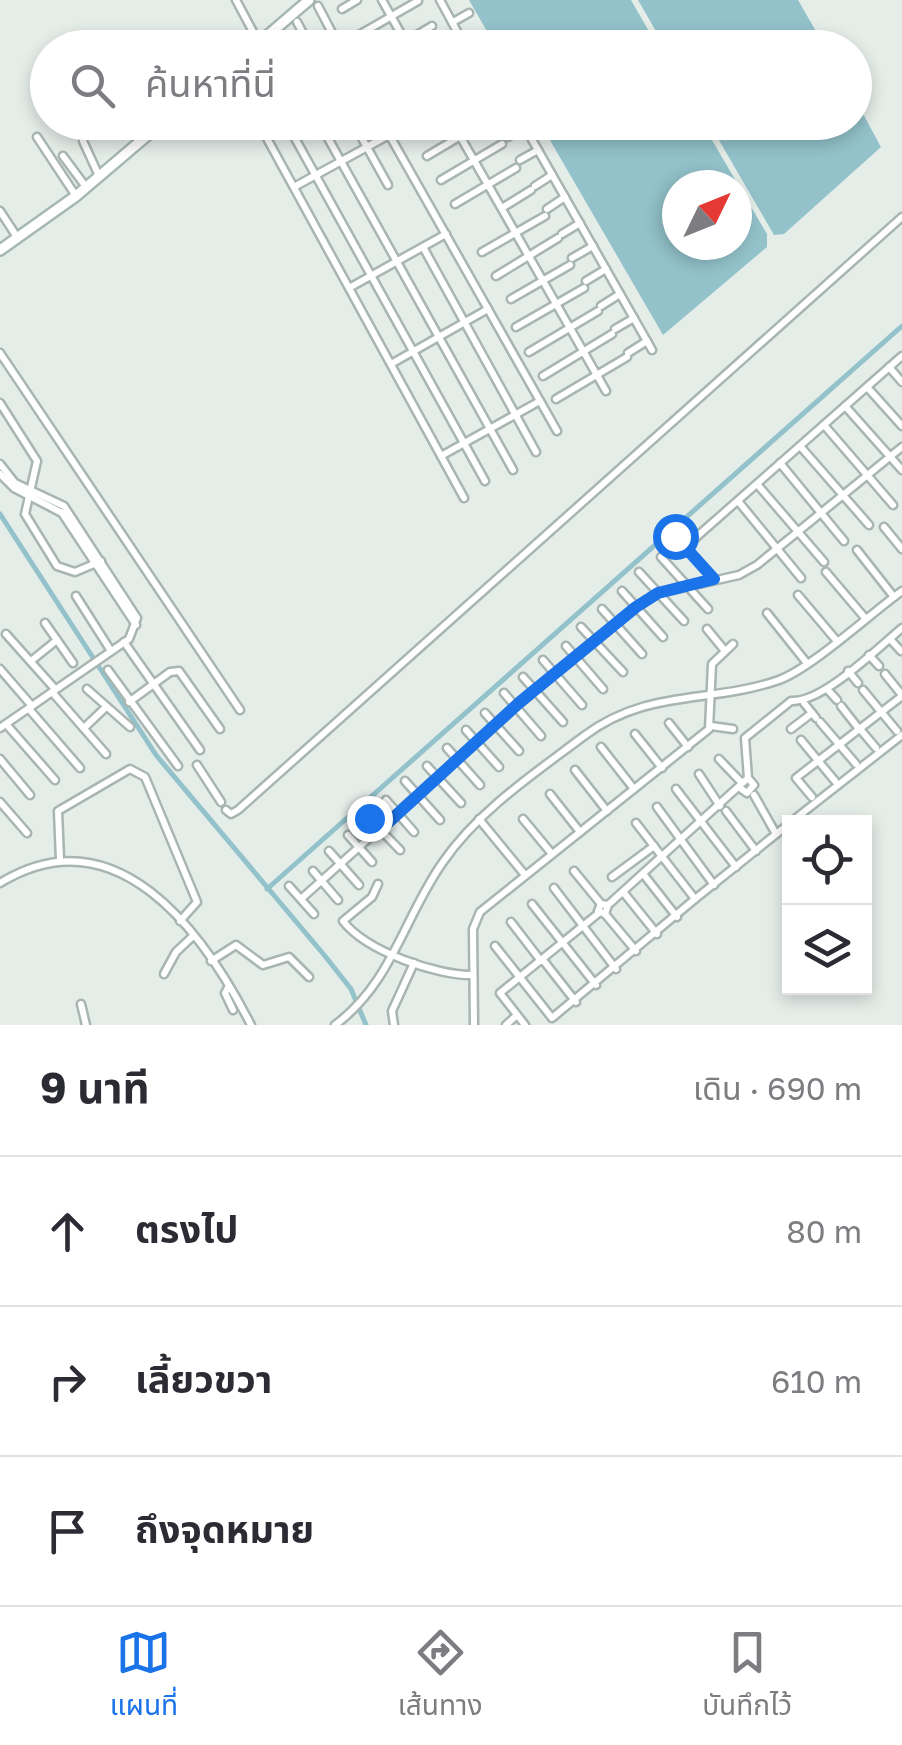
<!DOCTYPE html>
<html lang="th">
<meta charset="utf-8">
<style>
:root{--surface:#fff;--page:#f7f7f7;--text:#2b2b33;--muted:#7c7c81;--line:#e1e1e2;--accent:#1a73e8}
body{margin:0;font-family:"Golos Text","Noto Sans Thai",sans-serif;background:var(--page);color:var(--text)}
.controls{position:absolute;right:30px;bottom:30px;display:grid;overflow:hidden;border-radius:0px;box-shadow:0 5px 15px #0003}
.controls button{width:90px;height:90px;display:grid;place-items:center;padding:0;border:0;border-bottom:2px solid var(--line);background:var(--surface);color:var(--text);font:50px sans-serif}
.compass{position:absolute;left:662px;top:170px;width:90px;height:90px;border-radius:50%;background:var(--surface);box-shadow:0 5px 15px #0003;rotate:47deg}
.stop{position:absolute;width:30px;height:30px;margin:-22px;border:8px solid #1a73e8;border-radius:50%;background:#fff}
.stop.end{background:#1a73e8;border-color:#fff;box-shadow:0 2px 10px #0008}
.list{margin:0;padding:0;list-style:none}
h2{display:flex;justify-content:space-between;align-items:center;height:130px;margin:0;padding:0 40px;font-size:42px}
h2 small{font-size:32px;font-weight:400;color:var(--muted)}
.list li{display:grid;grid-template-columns:65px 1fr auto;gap:30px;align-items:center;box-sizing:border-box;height:150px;padding:0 40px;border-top:2px solid var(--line)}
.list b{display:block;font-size:38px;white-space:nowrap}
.list em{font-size:32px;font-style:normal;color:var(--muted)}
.icon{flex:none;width:55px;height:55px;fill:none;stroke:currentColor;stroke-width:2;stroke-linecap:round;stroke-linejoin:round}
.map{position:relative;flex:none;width:902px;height:1025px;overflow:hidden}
.search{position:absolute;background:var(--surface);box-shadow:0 5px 15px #0003;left:30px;right:30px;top:30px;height:110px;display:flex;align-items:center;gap:25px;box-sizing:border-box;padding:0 35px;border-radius:55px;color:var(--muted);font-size:38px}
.sheet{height:580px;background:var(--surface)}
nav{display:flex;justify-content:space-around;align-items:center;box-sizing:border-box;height:140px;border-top:2px solid var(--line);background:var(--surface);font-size:28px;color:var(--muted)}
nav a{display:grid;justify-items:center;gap:5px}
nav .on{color:var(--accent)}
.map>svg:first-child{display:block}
</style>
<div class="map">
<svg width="902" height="1025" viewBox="0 0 902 1025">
<rect width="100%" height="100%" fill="#e5ede9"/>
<g fill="#93c2cb" fill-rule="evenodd">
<path d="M469,0H631L658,47H496Z"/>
<path d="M638,0H798L825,47H665Z"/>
<path d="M855,99L881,147L784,234L774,235L709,123L854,122Z"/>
<path d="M540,123H702L767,234V247L663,335ZM737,185V245H677V185Z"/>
</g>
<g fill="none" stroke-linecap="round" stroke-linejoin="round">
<g stroke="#93c2cb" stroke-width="5">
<path d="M0,514L156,755L325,956L351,989L366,1025"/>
<path d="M267,889L902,326"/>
</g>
<defs>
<g id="street">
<path d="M236,0L259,43"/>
<path d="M382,0L409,48"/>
<path d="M440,0L466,48"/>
<path d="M318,6L340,48"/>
<path d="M342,9L357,0"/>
<path d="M297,22L311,48"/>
<path d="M453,22L469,13"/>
<path d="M273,31L283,48"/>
<path d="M357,36L418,1"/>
<path d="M395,48L432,26"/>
<path d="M469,48L484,39"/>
<path d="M258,122L464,498"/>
<path d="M286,122L485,481"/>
<path d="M319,122L513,470"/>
<path d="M353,122L388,185"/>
<path d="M382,122L557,431"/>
<path d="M452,122L606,391"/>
<path d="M522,122L652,350"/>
<path d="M413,132L429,122"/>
<path d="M37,137L76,196"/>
<path d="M508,137L524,126"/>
<path d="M83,141L99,176"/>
<path d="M63,156L86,187"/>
<path d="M427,156L484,122"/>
<path d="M520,160L538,150"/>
<path d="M441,180L502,144"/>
<path d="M535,186L552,175"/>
<path d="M294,187L389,135"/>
<path d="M455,204L516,168"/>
<path d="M502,208L531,190"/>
<path d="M547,209L565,197"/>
<path d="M0,211L17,237"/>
<path d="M562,234L580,223"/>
<path d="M423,247L536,452"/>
<path d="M482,252L545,216"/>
<path d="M572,258L593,246"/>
<path d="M496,276L558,238"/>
<path d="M586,281L606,269"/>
<path d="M349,288L446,234"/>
<path d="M511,299L570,265"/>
<path d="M601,306L620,294"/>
<path d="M516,327L584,288"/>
<path d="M615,329L634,318"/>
<path d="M529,352L598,311"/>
<path d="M0,353L240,710"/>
<path d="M628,353L647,341"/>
<path d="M391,364L488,309"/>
<path d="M889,367L902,382"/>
<path d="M543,376L612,334"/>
<path d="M867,387L902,426"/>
<path d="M556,399L627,357"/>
<path d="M0,403L37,461L25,514L57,566L75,572L101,561"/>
<path d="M845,406L902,470"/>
<path d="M824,425L893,505"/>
<path d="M800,446L869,525"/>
<path d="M441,456L540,401"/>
<path d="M780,463L844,541"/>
<path d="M0,464L15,483L64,506L137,618L129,639L0,728"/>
<path d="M0,474L14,488L62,513L136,625"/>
<path d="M757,484L824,562"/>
<path d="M738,501L801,578"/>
<path d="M884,527L902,549"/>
<path d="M675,535L713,578"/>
<path d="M685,547L902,356"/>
<path d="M857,550L894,597"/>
<path d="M661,557L708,609"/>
<path d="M639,572L684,621"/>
<path d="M826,572L865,618"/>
<path d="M622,591L663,637"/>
<path d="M798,595L836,640"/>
<path d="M76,596L111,651"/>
<path d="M602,609L642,654"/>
<path d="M767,613L806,662"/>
<path d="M45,623L73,663"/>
<path d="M581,627L623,672"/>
<path d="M707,629L725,651"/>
<path d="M6,634L55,689"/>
<path d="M890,639L901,651"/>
<path d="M124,642L200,750"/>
<path d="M566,646L603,689"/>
<path d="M869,655L879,666"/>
<path d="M543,660L582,705"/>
<path d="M31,661L57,640"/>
<path d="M0,669L32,706"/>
<path d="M108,670L178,766"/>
<path d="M848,671L858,683"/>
<path d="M885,674L902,695"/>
<path d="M523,677L563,722"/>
<path d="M87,689L130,727"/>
<path d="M827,689L837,700"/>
<path d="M863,690L897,731"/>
<path d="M52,692L106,754"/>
<path d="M504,693L541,736"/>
<path d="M129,702L170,672L179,671L220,729"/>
<path d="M804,703L816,718"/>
<path d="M841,706L859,729"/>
<path d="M29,709L80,768"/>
<path d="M485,713L519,751"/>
<path d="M820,722L856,764"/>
<path d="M669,723L688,747"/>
<path d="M6,724L55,780"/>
<path d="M711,726L733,729"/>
<path d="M84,728L106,707"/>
<path d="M791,729L812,713"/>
<path d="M860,729L876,748"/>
<path d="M466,730L499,767"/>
<path d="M635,734L662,768"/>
<path d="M801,740L835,781"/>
<path d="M601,747L634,789"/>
<path d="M447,748L480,785"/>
<path d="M0,759L30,795"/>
<path d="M719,759L741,782"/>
<path d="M197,765L221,802"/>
<path d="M427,766L461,803"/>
<path d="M575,770L607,811"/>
<path d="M699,774L720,806"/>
<path d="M405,781L440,820"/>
<path d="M740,788L747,793L754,785L748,778L745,738L791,701C822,703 877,649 902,628"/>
<path d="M676,789L736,867"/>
<path d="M550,794L580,832"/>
<path d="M754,795L776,834"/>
<path d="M812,797L796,778L902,696"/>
<path d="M386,800L414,832"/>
<path d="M0,802L27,833"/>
<path d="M657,807L714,885"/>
<path d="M226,810L231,814L238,810L902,217"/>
<path d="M726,811L756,851"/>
<path d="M369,818L400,850"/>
<path d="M479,819L525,875"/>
<path d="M523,819L552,854"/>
<path d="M791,822L902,735"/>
<path d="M636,823L695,899L790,823"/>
<path d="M348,835L372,862"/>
<path d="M329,851L359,885"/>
<path d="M60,860L58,811L130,769L145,777L197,902L180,921"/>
<path d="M313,871L338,900"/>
<path d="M574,871L601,904"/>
<path d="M644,875L677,917"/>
<path d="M612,877L654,846"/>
<path d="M0,883C116,812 203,931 251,1025"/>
<path d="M378,884L372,897L343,921C366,951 437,976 473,975"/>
<path d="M289,886L314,914"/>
<path d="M554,888L616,969"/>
<path d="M624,893L657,934"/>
<path d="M301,899L520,703L636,607L659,593L739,575L757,565L902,447"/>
<path d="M532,904L596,985"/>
<path d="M608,905L605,914L598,911L601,904L608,905L748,778"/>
<path d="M605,914L636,951"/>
<path d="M511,922L541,961"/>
<path d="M495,946L552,1018L695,899"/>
<path d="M543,960L576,1002"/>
<path d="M211,961L236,945L263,965L289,957L309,977"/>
<path d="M164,974L176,952L193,936"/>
<path d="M229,986L225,993L233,1010"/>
<path d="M81,1004L86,1025"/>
<path d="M335,1025C392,983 404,917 443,862C478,811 535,773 584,736C648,688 710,704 779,680C813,667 870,614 902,591"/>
<path d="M394,1025L392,1011L414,963"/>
<path d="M474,1025L473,929L480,912L709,729L712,664L733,644"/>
<path d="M506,1025L517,1015"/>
<path d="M525,1025L500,993L600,912"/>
</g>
<g id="secondary">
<path d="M253,48L309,0"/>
<path d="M0,250L76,196L163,122"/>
</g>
</defs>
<use href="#street" stroke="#a8b5b0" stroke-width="11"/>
<use href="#secondary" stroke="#a5b7b1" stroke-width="14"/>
<use href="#street" stroke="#fff" stroke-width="6"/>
<use href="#secondary" stroke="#fff" stroke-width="9"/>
</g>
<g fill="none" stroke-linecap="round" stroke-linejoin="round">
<path stroke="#1a73e8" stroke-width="12" d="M369,818L380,830L520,702L636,607L658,593L714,579L675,536"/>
</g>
</svg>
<div class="controls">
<button><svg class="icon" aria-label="locate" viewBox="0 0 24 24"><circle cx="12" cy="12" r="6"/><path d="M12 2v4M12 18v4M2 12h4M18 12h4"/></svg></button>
<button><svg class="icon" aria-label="layers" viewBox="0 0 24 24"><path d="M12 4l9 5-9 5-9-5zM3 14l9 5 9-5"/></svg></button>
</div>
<svg class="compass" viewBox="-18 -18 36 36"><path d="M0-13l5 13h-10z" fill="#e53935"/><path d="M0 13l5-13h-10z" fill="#7c7c81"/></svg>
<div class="stop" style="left:675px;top:536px"></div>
<div class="stop end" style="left:369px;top:818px"></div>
<div class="search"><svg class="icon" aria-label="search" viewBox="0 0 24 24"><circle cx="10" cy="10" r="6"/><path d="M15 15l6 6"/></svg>ค้นหาที่นี่</div>
</div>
<section class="sheet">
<h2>9 นาที<small>เดิน · 690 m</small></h2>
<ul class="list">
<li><svg class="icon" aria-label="ahead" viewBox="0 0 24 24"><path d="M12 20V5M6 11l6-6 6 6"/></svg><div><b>ตรงไป</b></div><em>80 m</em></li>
<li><svg class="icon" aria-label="right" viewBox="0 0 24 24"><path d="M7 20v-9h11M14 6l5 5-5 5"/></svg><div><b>เลี้ยวขวา</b></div><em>610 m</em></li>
<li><svg class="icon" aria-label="arrive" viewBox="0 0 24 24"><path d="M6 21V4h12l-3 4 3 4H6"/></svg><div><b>ถึงจุดหมาย</b></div></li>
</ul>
</section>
<nav>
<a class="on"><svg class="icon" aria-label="map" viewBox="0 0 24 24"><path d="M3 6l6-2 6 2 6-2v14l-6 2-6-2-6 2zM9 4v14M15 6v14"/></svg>แผนที่</a>
<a><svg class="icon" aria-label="directions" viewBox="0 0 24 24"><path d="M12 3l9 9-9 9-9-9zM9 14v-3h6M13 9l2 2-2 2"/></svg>เส้นทาง</a>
<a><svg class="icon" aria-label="saved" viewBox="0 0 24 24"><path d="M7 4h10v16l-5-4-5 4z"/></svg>บันทึกไว้</a>
</nav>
